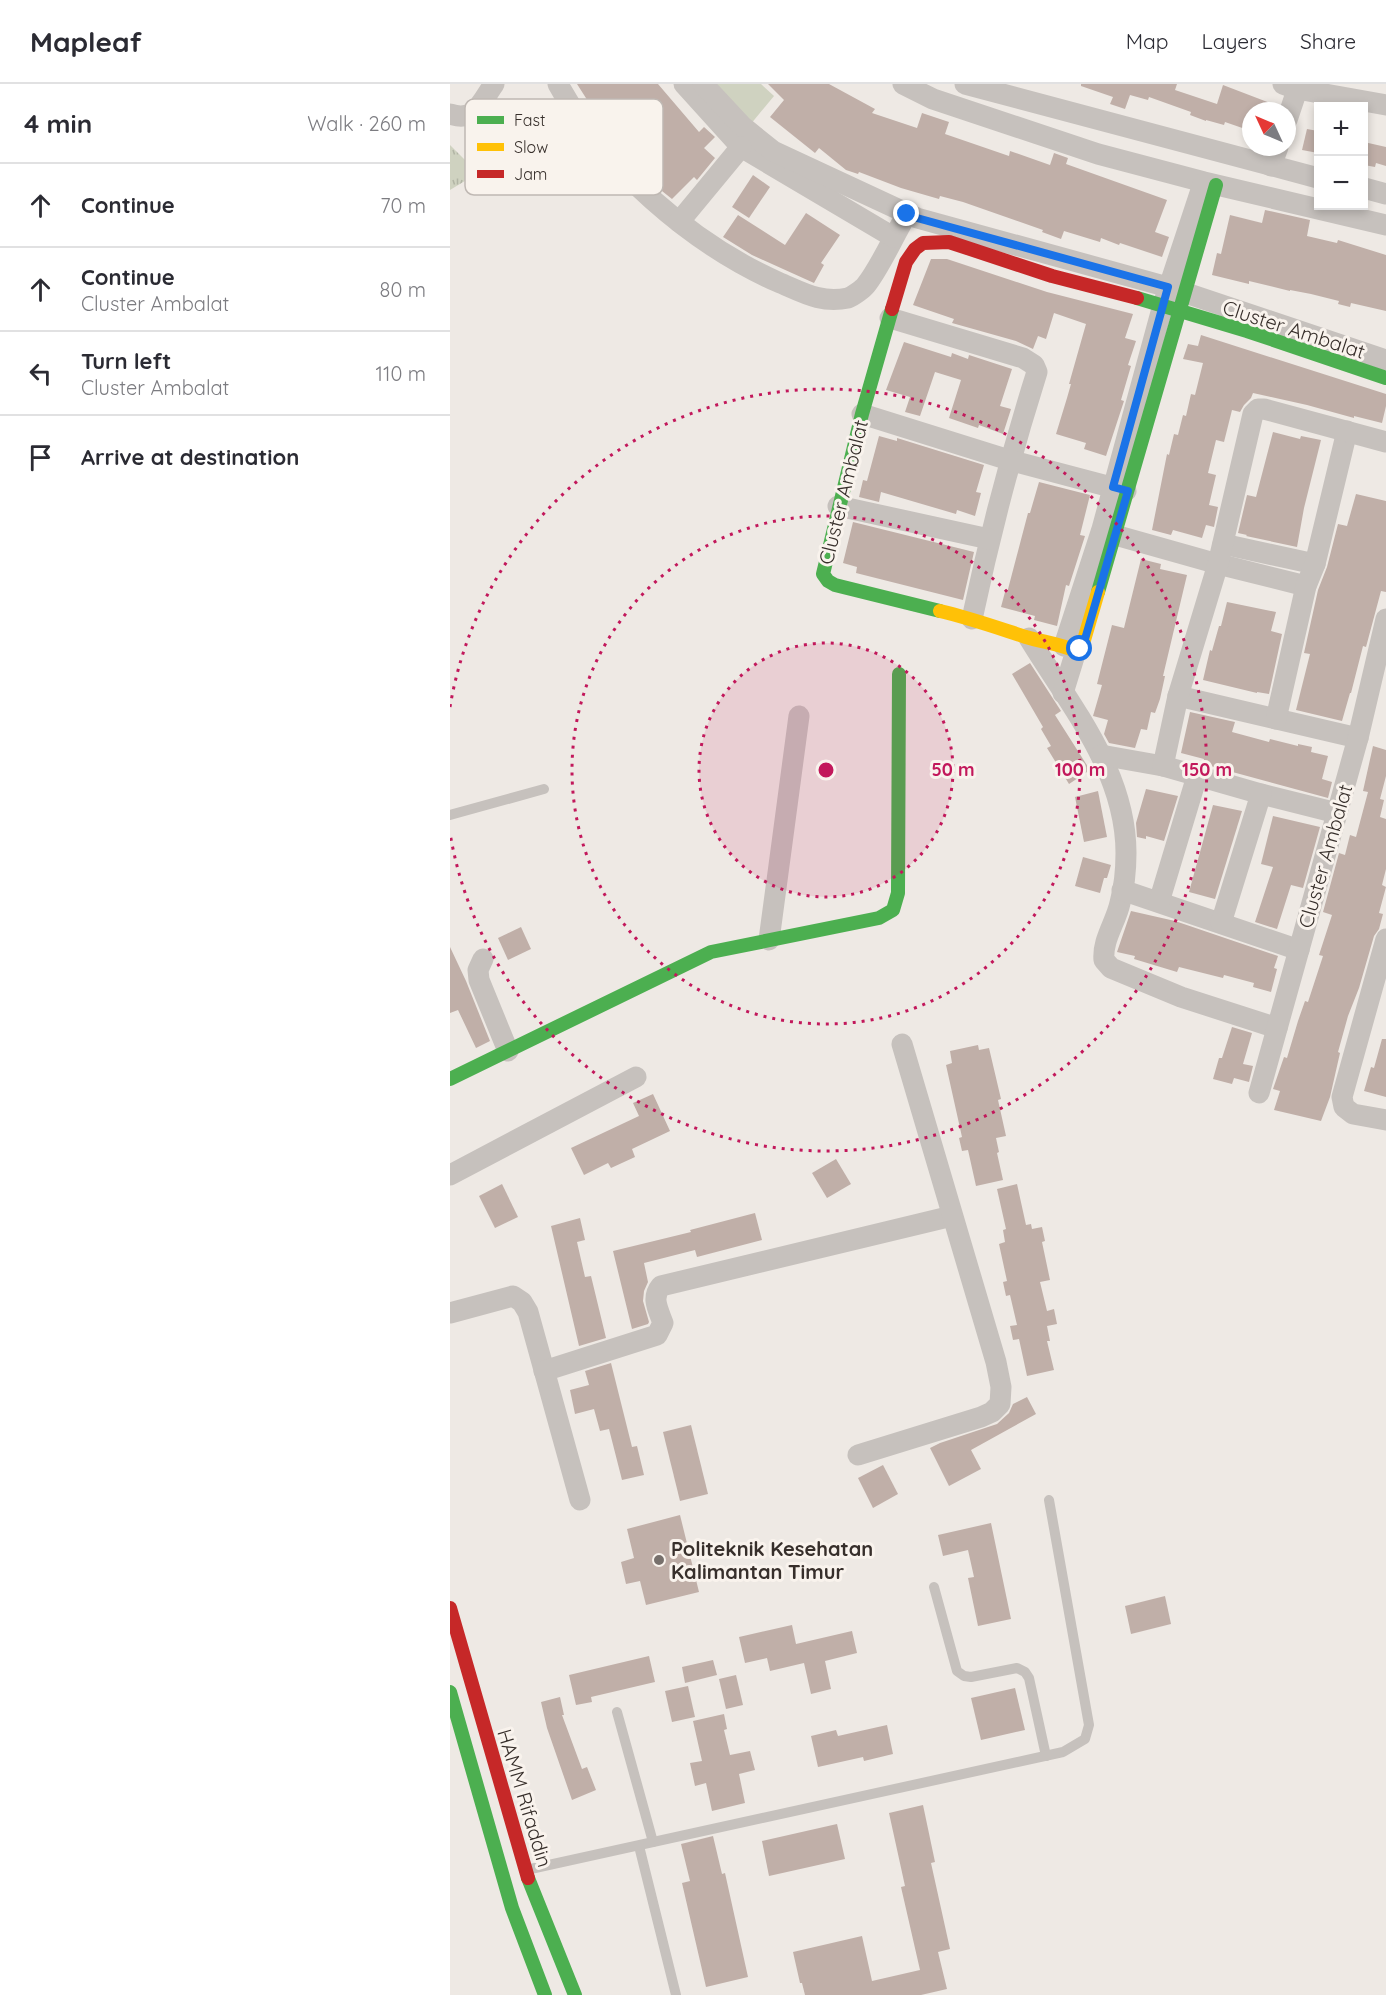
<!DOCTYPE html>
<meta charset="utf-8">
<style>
:root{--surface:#fff;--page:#f2f2f3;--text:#2b2b33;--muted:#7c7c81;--line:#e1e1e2}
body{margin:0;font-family:Quicksand,sans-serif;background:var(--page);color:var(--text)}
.controls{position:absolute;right:18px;top:18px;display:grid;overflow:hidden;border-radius:0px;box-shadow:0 3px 9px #0003}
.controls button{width:54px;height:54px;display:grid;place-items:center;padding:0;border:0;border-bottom:2px solid var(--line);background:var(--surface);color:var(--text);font:30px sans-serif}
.compass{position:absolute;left:792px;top:18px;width:54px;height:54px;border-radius:50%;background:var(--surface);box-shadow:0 3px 9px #0003;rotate:314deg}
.stop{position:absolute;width:18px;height:18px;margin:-14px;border:4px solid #1a73e8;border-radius:50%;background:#fff}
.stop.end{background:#1a73e8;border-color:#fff;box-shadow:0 2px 6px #0008}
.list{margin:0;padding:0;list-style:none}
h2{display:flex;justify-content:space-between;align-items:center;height:78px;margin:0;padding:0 24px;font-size:26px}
h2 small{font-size:20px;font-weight:400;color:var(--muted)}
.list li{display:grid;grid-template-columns:39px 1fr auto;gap:18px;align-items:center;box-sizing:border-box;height:84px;padding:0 24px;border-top:2px solid var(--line)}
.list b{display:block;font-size:22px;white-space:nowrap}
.list p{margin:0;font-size:20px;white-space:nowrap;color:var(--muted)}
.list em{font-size:20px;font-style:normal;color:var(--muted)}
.icon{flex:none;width:33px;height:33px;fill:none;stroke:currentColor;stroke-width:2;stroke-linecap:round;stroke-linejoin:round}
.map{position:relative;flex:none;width:936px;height:1911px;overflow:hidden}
header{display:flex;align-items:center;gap:36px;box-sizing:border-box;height:84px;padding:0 30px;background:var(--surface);border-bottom:2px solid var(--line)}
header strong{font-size:28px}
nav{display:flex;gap:33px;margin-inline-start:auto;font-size:21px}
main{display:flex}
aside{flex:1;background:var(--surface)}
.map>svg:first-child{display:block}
</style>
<header>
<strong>Mapleaf</strong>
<nav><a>Map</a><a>Layers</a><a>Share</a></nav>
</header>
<main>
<aside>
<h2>4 min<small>Walk · 260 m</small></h2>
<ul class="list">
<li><svg class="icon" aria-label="ahead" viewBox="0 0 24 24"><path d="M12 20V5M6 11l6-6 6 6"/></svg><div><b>Continue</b></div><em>70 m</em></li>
<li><svg class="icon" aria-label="ahead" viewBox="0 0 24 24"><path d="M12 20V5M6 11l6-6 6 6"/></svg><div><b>Continue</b><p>Cluster Ambalat</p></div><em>80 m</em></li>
<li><svg class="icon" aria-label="left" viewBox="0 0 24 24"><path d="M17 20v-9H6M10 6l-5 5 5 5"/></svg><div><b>Turn left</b><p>Cluster Ambalat</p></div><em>110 m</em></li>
<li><svg class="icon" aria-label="arrive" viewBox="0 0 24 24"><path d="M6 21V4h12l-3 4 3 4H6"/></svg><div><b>Arrive at destination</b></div></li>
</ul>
</aside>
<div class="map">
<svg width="936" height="1911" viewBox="0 0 936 1911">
<defs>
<pattern id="grass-tufts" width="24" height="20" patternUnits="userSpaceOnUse" patternTransform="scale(1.5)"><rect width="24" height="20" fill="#cfd2c0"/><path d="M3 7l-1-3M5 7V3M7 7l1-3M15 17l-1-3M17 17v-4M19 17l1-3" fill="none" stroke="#b2b5a5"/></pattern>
</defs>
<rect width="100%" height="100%" fill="#eee9e4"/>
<path fill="url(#grass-tufts)" d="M0,61L28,89L0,106Z"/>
<path fill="#cfd2c0" d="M261,0H311L324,12L300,41Z"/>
<g fill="#c0afa8">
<path d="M127,0H208L249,48L254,43L265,53L254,64L265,74L247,96L244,93L222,115L212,107L197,91L199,89L178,69L153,34L150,36Z"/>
<path d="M318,0H379L425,25L422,29L467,44L472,29L499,38L495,50L559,72L560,67L600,81L604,69L618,74L616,80L717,116L705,148L719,153L712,173L670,159L669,161L651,154L650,158L614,147L611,155L592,148L593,146L513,118L490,112L489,115L451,104L409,88L408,90L396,86L369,64L365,69L320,33L334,16Z"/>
<path d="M631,0H727L725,6L767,20L773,1L828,22L827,27H801V47L775,38L774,41L756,36V37L740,31L741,28L699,13L698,16L680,11L675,25L660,20L663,13L631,2Z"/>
<path d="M857,45L868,47V69L852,66Z"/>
<path d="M914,58L936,63V82L926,79L925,83L914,81Z"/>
<path d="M303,91L320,103L299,134L282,123Z"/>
<path d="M815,126L860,136L857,152L887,159L888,156L936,171V227L901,219L900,223L888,220L889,217L861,210L840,206V207L799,197V200L762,191L767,169L771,170L780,131L812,139Z"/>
<path d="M356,129L390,151L371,179L374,181L364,199L302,171L273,153L288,131L335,161Z"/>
<path d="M481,175H497L597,208L683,230L675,254L686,257L678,281L681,282L671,316L674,317L656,372L634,365L636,359L606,350L617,314L621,300H619L636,240L604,229L596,255L588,252L583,265L566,257L502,239L504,235L463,221Z"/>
<path d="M751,251L936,310V322L932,339L904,332V334L857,321L803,309L801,314L794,321L790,328L782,326L774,358L766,356L758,389L766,391L759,421L768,423L764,443L756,441L752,454L723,446L721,451L702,446L717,370L719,371L724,350L728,351L733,331L736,332L741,310L745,311L753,279L733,275L738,260L748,262Z"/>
<path d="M454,258L501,273L502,269L518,275L519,271L562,285L550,322L561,325L553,350L529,341L528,344L499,334L511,296L485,288L470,332L455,328L460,313L436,306Z"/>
<path d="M823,348L850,355L851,352L871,356L854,424L847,463L796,452L797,451L788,449L797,411L806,413Z"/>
<path d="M429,352L447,357V354L534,381L526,408L531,409L525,432L507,426L506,430L431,408L429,418L409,413L413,396L417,397Z"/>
<path d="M589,398L640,411L630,451L635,452L619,502L616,501L607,542L584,536L585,532L551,523L555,508L557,509L578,429H580Z"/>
<path d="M906,410L936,417V508L931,507L916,563L913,562L901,609H900L892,637L846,626L860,570L854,569L868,506L877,483L888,440L897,442Z"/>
<path d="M403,438L524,468L513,516L406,489L407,483L393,479Z"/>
<path d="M691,475L711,480L710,485L737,491L713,592H715L710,615L705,629L701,628L697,646L691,645L685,664L659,659L654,650L658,636L643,632L652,601L647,600L662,541L674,544Z"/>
<path d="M777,518L826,528L821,547L832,550L819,610L807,608V609L753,596L760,566L762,567L769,542H771Z"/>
<path d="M580,579L611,627L605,631L640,686L619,700L597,664L601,662L591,645L593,643L562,590Z"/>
<path d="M740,628L785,638L782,648L819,658L820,655L848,662V660L862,663L861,668L878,672L872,695L882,698L878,714L753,680L754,675L731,669Z"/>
<path d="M923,662L936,666V692L930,715L934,716L930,733L936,735V785L932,801L936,803L929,829L933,830L929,845L924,852L909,904L898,932L888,968L890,969L880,1013L871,1037L824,1026L830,1007L823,1005L834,973L837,974L848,937L855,917L858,918L873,872L869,871L882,831L873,828L889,769L895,771L900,751L906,753L918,708L913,707Z"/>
<path d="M696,705L728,712L714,757L696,752V755L687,753L686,739Z"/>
<path d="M648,707L657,753L634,758L625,713Z"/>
<path d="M763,721L792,727L765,815L739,808Z"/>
<path d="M823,732L870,743L853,804L841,801L827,845L805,838L823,783L811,780Z"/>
<path d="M633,773L661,781L657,794H654L650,809L625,802Z"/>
<path d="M681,827L725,837L828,872L824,884L827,885L821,908L803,903L804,899L774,891L773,894L729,883L727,888L684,875L685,872L667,868Z"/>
<path d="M71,843L81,865L58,876L48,854Z"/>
<path d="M0,863L16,897L40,957L26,964L8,926L0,929Z"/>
<path d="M782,943L802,949L793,980L803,982L799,998L784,994L782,1000L763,995L769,974H772Z"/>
<path d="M932,955H936V1013L914,1007L921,983L924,984Z"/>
<path d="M528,961L529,966L539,964L551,1015L548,1016L556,1052L546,1054L549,1068L547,1069L553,1096L526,1102L518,1066L512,1067L509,1054L512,1053L496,981L502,979L500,967Z"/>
<path d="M203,1010L220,1047L182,1065L185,1073L161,1084L158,1079L134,1091L121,1064L189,1032L183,1019Z"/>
<path d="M386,1075L401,1100L377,1114L362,1089Z"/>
<path d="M52,1100L68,1133L45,1144L29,1112Z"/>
<path d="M567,1100L576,1141L581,1140L582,1145L592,1143L595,1157L592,1158L600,1196L590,1198L597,1227L604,1225L607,1240L597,1242L600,1257H597L604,1286L577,1292L569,1255L563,1256L560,1242L567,1241L560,1211L556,1212L553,1198L557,1197L549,1160L555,1158L553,1146L556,1145L547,1105Z"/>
<path d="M305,1129L312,1156L247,1173L245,1166L194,1179L198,1198L194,1207L193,1217L199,1238L198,1240L182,1245L163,1167L241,1148L240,1146Z"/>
<path d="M130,1134L135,1156L127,1158L135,1193L141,1192L156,1254L129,1262L101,1142Z"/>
<path d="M161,1279L182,1363L187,1362L194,1391L172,1396L159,1345L150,1347L144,1325L125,1330L120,1306L139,1301L135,1287Z"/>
<path d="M577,1313L586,1330L521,1366L531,1385L499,1402L480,1364L490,1359L547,1340L559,1329L563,1320Z"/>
<path d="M241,1341L258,1410L230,1417L213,1348Z"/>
<path d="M433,1381L448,1410L423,1424L408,1394Z"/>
<path d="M230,1431L249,1508L196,1521L190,1497L176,1500L171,1478L184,1474L177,1445Z"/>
<path d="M541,1439L561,1535L528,1542L518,1494L524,1493L518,1466L493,1472L488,1451Z"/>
<path d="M715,1512L721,1540L681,1550L675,1522Z"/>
<path d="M342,1541L346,1560L402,1547L407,1569L375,1577L381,1605L361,1610L354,1579L320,1587L317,1574L295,1579L289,1553Z"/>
<path d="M199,1572L205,1598L141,1613L142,1618L126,1621L119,1591Z"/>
<path d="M263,1576L267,1591L235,1599L232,1583Z"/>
<path d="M286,1591L293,1621L276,1625L269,1595Z"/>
<path d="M238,1602L245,1633L222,1638L215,1607Z"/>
<path d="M565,1604L575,1646L531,1656L521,1614Z"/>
<path d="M110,1613L114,1631H112L132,1685L137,1683L146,1706L122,1716L97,1644L91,1618Z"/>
<path d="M274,1630L277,1645L274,1646L280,1671L300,1667L305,1686L289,1690L295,1719L262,1727L256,1699L245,1702L240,1679L252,1677L243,1637Z"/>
<path d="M437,1641L443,1670L414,1677L413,1673L368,1683L361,1652L386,1646L388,1652Z"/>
<path d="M473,1721L485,1778L481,1779L500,1865L488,1868L497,1905L471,1911H355L352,1899H350L343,1868L412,1852L422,1897L470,1886L451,1803L455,1802L439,1729Z"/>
<path d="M387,1740L395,1775L319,1792L312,1757Z"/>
<path d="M263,1752L272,1790L275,1789L298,1893L256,1903L232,1799L240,1797L231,1760Z"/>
</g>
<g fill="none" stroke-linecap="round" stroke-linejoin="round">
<g stroke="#c6c1bd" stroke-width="10">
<path d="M0,731L94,705"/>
<path d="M484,1503L507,1587L514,1592L521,1593L567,1584L575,1588L579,1594L596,1672"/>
<path d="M167,1628L203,1758"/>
<path d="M189,1762L226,1911"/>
<path d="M76,1786L613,1668L635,1655L639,1641L599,1416"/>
</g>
<g stroke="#c6c1bd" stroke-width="21">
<path d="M108,0C153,83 242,160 328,198C352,208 371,220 398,214C403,212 413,205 416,201C431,182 444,151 457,130"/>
<path d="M234,0L291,63L443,153"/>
<path d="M253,0L292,42L323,67L467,134L718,203L936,276"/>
<path d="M453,0L483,15L648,70L754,98L936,141"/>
<path d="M515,0L868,94"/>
<path d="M833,0L847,5L936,21"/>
<path d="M0,30C25,39 31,18 44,0"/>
<path d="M837,36L849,0"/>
<path d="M821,82L828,63"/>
<path d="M914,104L936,110"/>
<path d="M229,138L291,63"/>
<path d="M440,234L573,274L584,281L587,288C561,370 540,450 522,535"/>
<path d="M412,330L559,376L676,407"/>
<path d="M388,422L539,455"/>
<path d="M665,451L768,480L856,502"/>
<path d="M773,460L865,480"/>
<path d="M579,554C619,620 676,687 676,769C676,784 674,804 670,819C666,838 652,856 654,876L661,884L731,913L827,944"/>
<path d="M614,562L652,445L713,221L753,100"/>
<path d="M613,609L626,567"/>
<path d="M728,612L908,654"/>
<path d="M826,635L856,502L865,480L897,347"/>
<path d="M651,671L713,682L811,710L887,729"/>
<path d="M713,682L728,612L768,480L803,330L808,325H814L936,358"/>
<path d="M672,806L849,866"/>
<path d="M709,818L747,692"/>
<path d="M771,839L811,710"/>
<path d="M936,855L892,1013L894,1023L903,1030L936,1036"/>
<path d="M319,856L349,632"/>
<path d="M33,875L28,886L29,896L58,967"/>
<path d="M809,1009L908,654L936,535"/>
<path d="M0,1091L186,993"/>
<path d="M0,1229L63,1212L72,1218L78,1228L130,1416"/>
<path d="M94,1287L207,1251L213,1239C208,1225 201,1214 211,1202L502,1132"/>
<path d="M408,1371L531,1333L542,1328L550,1320L551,1303L546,1278L452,960"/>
</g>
<g stroke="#4caf50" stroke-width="14">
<path d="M687,214L797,247L936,294"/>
<path d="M442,225L412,330L373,490L378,497L385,501L490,527"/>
<path d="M648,508L766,101"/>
<path d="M0,995L261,868L429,834L443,826L448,809L449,590"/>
<path d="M0,1608L62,1824L95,1911"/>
<path d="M78,1794L125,1911"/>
</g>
<path stroke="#ffc107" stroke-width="14" d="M490,527C520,534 548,544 576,553C593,558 610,560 626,567L632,563L648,508"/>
<g stroke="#c62828" stroke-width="14">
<path d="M442,225L456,178L465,165L473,159L499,158L602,192L687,214"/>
<path d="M0,1524L78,1794"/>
</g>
</g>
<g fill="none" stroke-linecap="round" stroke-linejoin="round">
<path stroke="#1a73e8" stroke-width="8" d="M457,130L467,134L718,203L663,403L678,407L633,562L630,565"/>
</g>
<circle cx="376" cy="686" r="127" fill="#c2185b" fill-opacity=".12"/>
<g fill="none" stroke="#c2185b" stroke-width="3" stroke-dasharray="3 6">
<circle cx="376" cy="686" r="127"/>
<circle cx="376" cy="686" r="254"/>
<path d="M0 623A381 381 0 1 1 0 749"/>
</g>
<circle fill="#77706c" stroke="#f9f3ed" stroke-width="2" cx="209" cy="1476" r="6"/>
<g text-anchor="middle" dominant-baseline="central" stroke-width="6" stroke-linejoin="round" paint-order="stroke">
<g font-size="20" fill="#372f2b" stroke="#f9f3ed">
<text transform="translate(844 245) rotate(18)">Cluster Ambalat</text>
<text transform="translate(393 408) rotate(-76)">Cluster Ambalat</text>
<text transform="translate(875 772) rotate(-74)">Cluster Ambalat</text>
<text transform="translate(75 1714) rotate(73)">HAMM Rifaddin</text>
</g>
<g font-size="20" font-weight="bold" fill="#372f2b" stroke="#f9f3ed" text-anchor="start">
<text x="221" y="1464">Politeknik Kesehatan<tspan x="221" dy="23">Kalimantan Timur</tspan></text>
</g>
</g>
<rect x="15" y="15" width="198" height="96" rx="9" fill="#f9f3ed" stroke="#bfb8b3" stroke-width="1.5"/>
<rect x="27" y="32" width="27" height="8" fill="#4caf50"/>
<rect x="27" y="59" width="27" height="8" fill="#ffc107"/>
<rect x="27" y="86" width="27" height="8" fill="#c62828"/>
<g font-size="16" fill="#372f2b">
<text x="64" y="42">Fast</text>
<text x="64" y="69">Slow</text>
<text x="64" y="96">Jam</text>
</g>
<circle cx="376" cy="686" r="9" fill="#c2185b" stroke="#f9f3ed" stroke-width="3"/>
<g font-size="18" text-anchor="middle" font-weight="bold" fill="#c2185b" stroke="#f9f3ed" stroke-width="6" stroke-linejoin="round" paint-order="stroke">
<text x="503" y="692">50 m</text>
<text x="630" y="692">100 m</text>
<text x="757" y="692">150 m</text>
</g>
</svg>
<div class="controls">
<button>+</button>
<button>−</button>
</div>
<svg class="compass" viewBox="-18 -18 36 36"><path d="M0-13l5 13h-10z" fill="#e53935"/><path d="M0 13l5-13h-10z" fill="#7c7c81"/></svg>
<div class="stop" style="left:630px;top:565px"></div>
<div class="stop end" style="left:457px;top:130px"></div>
</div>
</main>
